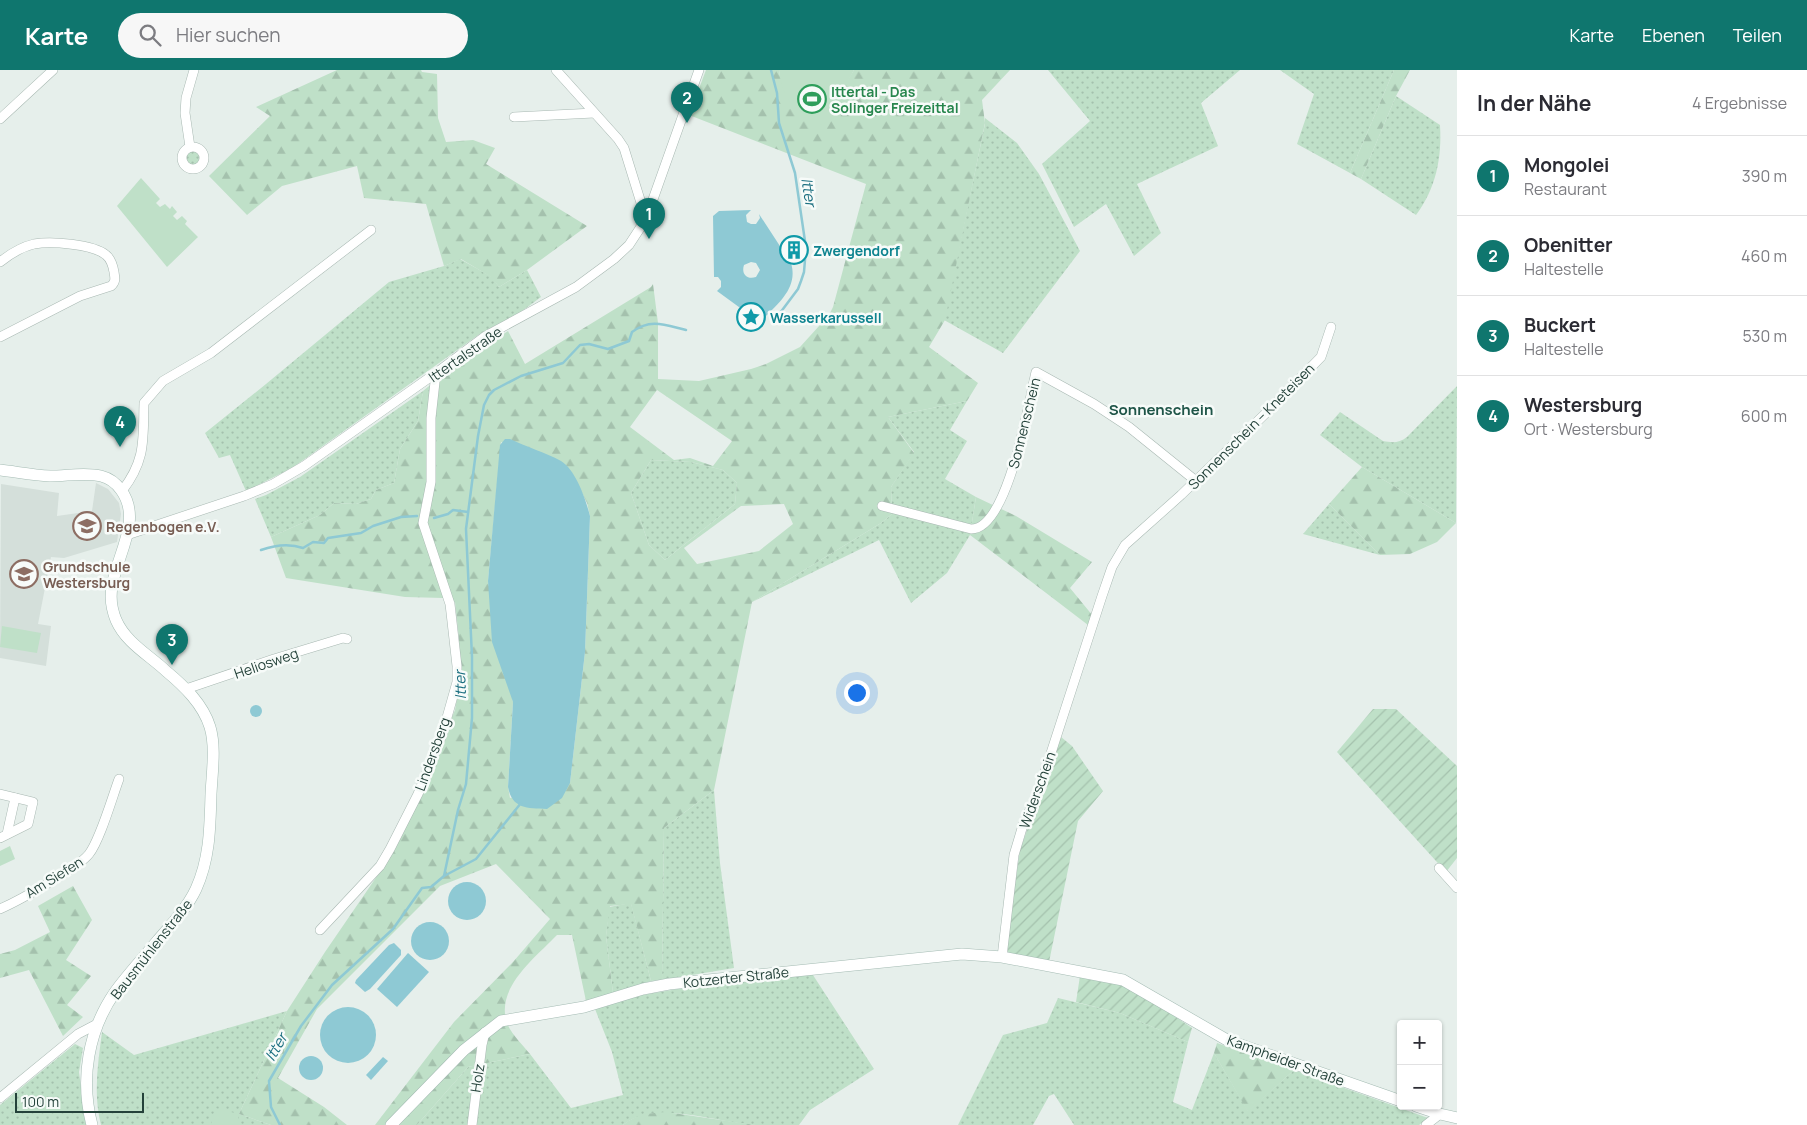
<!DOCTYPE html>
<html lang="de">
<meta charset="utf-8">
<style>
:root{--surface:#fff;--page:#f7f7f7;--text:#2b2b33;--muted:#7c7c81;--line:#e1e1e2;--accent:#0f766e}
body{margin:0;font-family:Manrope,sans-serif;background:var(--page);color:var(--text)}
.controls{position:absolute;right:15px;bottom:15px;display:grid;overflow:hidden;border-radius:5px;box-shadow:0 1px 4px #0004}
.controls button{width:45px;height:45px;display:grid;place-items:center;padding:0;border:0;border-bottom:1px solid var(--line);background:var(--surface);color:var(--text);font:25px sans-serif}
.scale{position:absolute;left:15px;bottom:12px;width:129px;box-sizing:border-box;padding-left:5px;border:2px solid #24423a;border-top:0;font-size:14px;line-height:18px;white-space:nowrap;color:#24423a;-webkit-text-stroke:4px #f7fbf9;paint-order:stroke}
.you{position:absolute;left:856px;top:622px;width:18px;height:18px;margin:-12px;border:4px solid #fff;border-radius:50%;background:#1a73e8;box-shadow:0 0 0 8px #1a73e833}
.badge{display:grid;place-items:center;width:32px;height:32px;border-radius:50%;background:var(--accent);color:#fff;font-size:16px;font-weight:700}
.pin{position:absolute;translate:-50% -41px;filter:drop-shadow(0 1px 2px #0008)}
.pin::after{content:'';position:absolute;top:26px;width:18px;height:15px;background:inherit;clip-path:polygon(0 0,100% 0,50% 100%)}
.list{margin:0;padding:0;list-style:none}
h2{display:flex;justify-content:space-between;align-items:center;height:65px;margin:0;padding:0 20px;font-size:21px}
h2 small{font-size:16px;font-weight:400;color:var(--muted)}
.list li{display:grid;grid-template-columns:32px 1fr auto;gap:15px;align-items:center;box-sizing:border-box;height:80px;padding:0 20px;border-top:1px solid var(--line)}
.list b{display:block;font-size:19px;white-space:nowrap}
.list p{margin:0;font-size:16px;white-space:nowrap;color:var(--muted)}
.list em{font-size:16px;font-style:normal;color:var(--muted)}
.icon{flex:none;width:28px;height:28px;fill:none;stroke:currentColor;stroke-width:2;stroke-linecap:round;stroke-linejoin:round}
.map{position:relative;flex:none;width:1457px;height:1055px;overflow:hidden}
header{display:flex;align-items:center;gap:30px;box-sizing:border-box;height:70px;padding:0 25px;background:var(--accent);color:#fff}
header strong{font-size:24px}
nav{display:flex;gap:28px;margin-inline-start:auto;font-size:18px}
.search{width:350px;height:45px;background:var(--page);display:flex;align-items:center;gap:12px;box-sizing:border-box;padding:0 18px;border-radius:28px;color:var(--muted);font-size:19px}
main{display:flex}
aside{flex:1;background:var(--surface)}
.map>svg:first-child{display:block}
</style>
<header>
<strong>Karte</strong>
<div class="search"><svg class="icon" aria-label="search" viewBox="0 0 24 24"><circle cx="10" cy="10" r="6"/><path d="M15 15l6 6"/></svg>Hier suchen</div>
<nav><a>Karte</a><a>Ebenen</a><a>Teilen</a></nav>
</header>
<main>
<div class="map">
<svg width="1457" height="1055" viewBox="0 0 1457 1055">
<defs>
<pattern id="grass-dots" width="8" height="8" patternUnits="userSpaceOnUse" patternTransform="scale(1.25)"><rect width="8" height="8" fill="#bfe0c8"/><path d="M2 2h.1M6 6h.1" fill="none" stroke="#a4c1ad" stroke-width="1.8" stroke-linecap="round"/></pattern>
<pattern id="forest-firs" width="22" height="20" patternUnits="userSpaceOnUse" patternTransform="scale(1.25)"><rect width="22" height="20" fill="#bfe0c8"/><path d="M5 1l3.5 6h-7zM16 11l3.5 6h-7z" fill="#a4c1ad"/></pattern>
<pattern id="garden-furrows" width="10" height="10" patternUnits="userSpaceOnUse" patternTransform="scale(1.25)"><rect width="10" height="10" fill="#bfe0c8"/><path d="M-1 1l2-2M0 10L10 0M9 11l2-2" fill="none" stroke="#a4c1ad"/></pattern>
</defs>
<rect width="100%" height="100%" fill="#e6efeb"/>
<path fill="#d4dfda" d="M96,413L108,419L119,433L121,444L117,472L64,488L51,487L38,554L51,556L46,596L0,588L1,414L59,423L57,446L92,441Z"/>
<g fill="url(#grass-dots)">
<path d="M1048,0H1240L1201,33L1218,76L1137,114L1161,163L1134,186L1106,134L1074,157L1042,94L1090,51Z"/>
<path d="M1280,0H1394L1350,103L1297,74L1314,24Z"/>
<path d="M1396,26L1440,55C1442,88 1436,118 1416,145L1361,109Z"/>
<path d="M985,48L1017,73L1039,104L1080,181L1003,283L944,250L985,54Z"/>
<circle cx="193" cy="88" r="8"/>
<path d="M460,189L492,207L499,217L527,200L541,227L518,244L481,263L292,398L246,421L230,385L219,388L205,363L266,314L389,212L444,196Z"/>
<path d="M1457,316L1456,453L1362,397L1320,365L1340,342L1383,371C1393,373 1399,373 1407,367Z"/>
<path d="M423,321L418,351L400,379L394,413L376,420L371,429L356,434L334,433L320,445L271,467L255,429L266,425L300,407Z"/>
<path d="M967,331L950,360L967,371L945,409L976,427L970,465L947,503L911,533L879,470L752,532L881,453L892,444L891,417L914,382L888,347Z"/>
<path d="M651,390L691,392L723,400L737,413L735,434L665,490L649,475L631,423Z"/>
<path d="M1329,434L1380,485L1303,464Z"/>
<path d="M714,720L720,793L734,898L662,910L664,758Z"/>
<path d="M631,833L651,911L613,923L606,866L609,837Z"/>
<path d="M811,902L874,999L810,1040L799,1055C784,1055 770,1055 756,1055C718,1053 655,1029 623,1055H417L468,997L530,984L571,1038L623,1025L612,982L595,939L637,926L683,918Z"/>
<path d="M1058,928L1120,943L1188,972L1173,1032L1192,1040L1214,983L1248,1041L1294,1000L1428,1048L1419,1055H1074L1054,1024L1049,1026L1033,1055H958L1003,965L1047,953Z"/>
<path d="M287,941L239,1044L271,1055H101C93,1024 98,993 102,962L134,985Z"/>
<path d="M75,974L83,978L79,1002L86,1055H0V1035Z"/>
</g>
<g fill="url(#forest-firs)" fill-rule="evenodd">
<path d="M337,0H421L422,2L437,4L438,48L446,72L473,70L495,78L486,94L587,156L527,200L499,217L491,207L461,189L444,196L426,134L364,128L357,96L282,116L247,145L209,106L270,46L256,37Z"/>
<path d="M706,0H779L780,6L841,21L854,0H1010L982,30L985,53L945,250L929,277L978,313L967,331L888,347L914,383L891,417L892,444L881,453L752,532L714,720L664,758L662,910L651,911L631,834L610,836L606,866L613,923L586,931L572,865H557C535,888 495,918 507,953C511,964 523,975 530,984L468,997L417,1055H375L454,952L513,892L550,849L496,794L440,816L317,939L278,1008L324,1037L347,1055H271L239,1044L287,941L325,882L386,793L436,685L455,640L460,611L459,569L455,532L443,528L405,527L286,508L271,467L320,445L334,433L356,434L371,429L376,420L394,413L400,379L418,351L423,321L440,307L508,261L525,294L651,217L653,214L658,253V309L699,311L751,299L766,294L800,277L829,245L833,237L866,114L689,45ZM657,320L732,371L713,396L690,388L674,390L630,357ZM501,372L572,403L587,433L590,446L585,582L570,713L510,728L508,717L513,632L488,511ZM651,390L691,392L723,400L737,413L735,434L665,490L649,475L631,423ZM784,434L793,454L759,481L697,494L684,478L741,436Z"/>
<path d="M1394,0H1410L1396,26L1361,109L1350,103Z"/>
<path d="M1362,397L1456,453L1437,472L1410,484L1380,485L1329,434Z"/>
<path d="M976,427L1016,446L1092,492L1070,518L1093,546L1088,555L970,465Z"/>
<path d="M73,816L92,850L66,890L91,906L67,935L83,947L63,966L29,900L0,908V884L15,880L50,862L38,836Z"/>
<path d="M1217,973L1294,1000L1248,1042L1214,983Z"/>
<path d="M666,1042L755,1055H623C636,1044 649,1043 666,1042Z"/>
</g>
<g fill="#bfe0c8">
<path d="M779,0H854L823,56C795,37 784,36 779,0Z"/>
<path d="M141,108L160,129L156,133L160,137L165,134L170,139L172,136L177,142L173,146L177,150L182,146L187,151L185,154L198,167L167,197L117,136Z"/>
<path d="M2,556L41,563L37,583L0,577Z"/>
<path d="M10,776L15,789L0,796V781Z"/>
<path d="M215,1038L239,1044L237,1055H211Z"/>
</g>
<g fill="url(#garden-furrows)">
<path d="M1373,639H1396L1457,696V788L1446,802L1337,682Z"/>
<path d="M1061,667L1072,676L1103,721L1078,751L1049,892L1009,885L1006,875L1020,780L1031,749L1047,718L1045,711Z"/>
<path d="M1080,906L1118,913L1134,919L1192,958L1188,972L1120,943L1076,932Z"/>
</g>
<g fill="#8ec9d4" fill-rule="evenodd">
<path d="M751,140L746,145L747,152L751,154H756L760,148L759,144L791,193C798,216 781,231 765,247L760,246L756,239L750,237L743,240L717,221L721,217V211L718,207H714L713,146L719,141ZM751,192L756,193L760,200L756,207C747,210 741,204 744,195Z"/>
<path d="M505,369H510C526,377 545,382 561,391C576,400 586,430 590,446L585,582L570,713L562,728L547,739C527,738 512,739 508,717L513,632L492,572L488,511L500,375Z"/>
<circle cx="256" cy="641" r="6"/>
<circle cx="467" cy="831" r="19"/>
<circle cx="430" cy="871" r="19"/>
<path d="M394,873L401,880V885L370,919L365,922L355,913L356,910L389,875Z"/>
<path d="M408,883L429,902L397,937L377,919Z"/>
<circle cx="348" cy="965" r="28"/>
<circle cx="311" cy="998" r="12"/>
<path d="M383,987L388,991L371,1010L366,1005Z"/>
</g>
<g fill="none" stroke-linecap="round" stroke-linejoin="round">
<g stroke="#8ec9d4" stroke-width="2.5">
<path d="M771,0L777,23L779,53L795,103L806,178L804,202L801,211L798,219L780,243"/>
<path d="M434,448L448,444L453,440L468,442"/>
<path d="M261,480C275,475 289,473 303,478L313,472L324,473L328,468L361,463L373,456L401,447L417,446"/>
<path d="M444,806L476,789L521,733"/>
<path d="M280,1055L271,1037L269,1011L301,956L332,915L393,859L422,818L431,817L444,806L458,740L466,714L472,648V587L466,459L478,366L484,335L489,325L494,320L521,306L563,293L580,275L589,274L608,279L629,271L632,262C651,248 665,255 686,260"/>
</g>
<defs>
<g id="street">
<path d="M556,0L618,69L624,78L646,149"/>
<path d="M514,47L594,43"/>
<path d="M0,49L53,0"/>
<circle cx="193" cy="88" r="11"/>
<path d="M190,77L185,43L186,28L194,0"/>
<path d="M0,192C10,184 21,177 34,174C51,171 93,174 106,185C111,189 113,196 114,202C115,208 116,212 111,216L80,226L0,267"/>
<path d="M122,421C146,390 143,370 144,333L163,311L211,283L371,160"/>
<path d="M882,436L971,459C1008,460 1029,331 1036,302L1094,334L1129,357L1196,411"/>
<path d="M127,465L244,426L273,414L304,396L436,303L484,267L576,217L614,189L629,175L646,149L699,0"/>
<path d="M186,619L274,589L343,568L347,569"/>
<path d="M0,724L33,732L28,754L0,768"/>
<path d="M7,764L15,728"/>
<path d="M1439,798L1457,818"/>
<path d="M0,839C18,831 78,798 89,784C100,770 112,728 119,709"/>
<path d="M320,860L380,796L390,779L418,724L442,665L457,612V596L450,534L423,453L431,412V348L436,303"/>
<path d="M1002,887L1014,785L1023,755L1039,720L1102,526L1112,497L1125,475L1181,425L1265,344L1321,287L1331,257"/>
<path d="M0,1028L78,964L97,954"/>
<path d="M472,1055L482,975L485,962"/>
<path d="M1426,1055L1440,1044"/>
</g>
<g id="secondary">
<path d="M0,400C17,402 33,405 50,406C67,406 85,402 101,406C109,408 116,413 121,420C143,450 116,486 112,517C110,528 112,540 116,550C126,573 149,585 166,601C184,616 203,634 210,657C216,677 212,703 211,724C210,757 210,788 196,819C187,838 172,854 158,870C144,887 128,904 115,922C88,961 80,1009 92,1055"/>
<path d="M1416,1036L1440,1044L1457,1048"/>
<path d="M391,1055L464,980L501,951L584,937L643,919L669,914L962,884L1002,887L1123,910L1227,970L1401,1031"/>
</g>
</defs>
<use href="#street" stroke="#a8b8b2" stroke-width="10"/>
<use href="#secondary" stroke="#a4bbb3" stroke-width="12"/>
<use href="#street" stroke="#fff" stroke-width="9"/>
<use href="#secondary" stroke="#fff" stroke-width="11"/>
</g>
<defs>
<symbol id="stadium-ring" viewBox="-11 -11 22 22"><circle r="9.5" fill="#f7fbf9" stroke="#2e9e5b" stroke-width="1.5"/><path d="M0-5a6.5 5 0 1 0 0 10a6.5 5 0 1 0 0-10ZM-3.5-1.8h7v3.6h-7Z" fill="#2e9e5b"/></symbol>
<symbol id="building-ring" viewBox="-11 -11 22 22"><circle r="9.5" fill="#f7fbf9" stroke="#0f9aa8" stroke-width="1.5"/><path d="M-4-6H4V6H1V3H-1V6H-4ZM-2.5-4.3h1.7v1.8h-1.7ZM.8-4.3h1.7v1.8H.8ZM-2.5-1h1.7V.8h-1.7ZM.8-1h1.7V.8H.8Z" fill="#0f9aa8"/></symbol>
<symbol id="sight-ring" viewBox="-11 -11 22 22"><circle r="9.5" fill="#f7fbf9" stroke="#0f9aa8" stroke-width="1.5"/><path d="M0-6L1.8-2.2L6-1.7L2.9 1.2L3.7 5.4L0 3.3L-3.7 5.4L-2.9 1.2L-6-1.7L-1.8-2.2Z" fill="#0f9aa8"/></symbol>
<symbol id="school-ring" viewBox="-11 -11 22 22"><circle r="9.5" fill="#f7fbf9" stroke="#8d6e63" stroke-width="1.5"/><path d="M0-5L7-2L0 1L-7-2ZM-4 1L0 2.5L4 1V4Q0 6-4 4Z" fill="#8d6e63"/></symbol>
</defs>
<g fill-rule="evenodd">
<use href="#stadium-ring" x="796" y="13" width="32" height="32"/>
<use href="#building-ring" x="778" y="164" width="32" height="32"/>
<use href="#sight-ring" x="735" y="231" width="32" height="32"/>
<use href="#school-ring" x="71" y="440" width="32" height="32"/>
<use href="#school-ring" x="8" y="488" width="32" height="32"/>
</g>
<g text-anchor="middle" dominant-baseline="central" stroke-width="5" stroke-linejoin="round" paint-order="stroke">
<g font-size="14" font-weight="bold" fill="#27864d" stroke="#f7fbf9" text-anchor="start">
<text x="831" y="21">Ittertal - Das<tspan x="831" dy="16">Solinger Freizeittal</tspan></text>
</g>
<g font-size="14" font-weight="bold" fill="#0d838f" stroke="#f7fbf9" text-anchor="start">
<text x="813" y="180">Zwergendorf</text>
<text x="770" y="247">Wasserkarussell</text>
</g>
<g font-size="14" fill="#24423a" stroke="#f7fbf9">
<text transform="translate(465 284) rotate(-35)">Ittertalstraße</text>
<text transform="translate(1024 353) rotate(-76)">Sonnenschein</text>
<text transform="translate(1251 356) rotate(-45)">Sonnenschein – Kneteisen</text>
<text transform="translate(266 593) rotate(-19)">Heliosweg</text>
<text transform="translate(432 684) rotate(-70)">Lindersberg</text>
<text transform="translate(1037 720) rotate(-70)">Widerschein</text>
<text transform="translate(54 807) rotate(-32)">Am Siefen</text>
<text transform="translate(151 879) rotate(-52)">Bausmühlenstraße</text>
<text transform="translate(736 907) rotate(-6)">Kotzerter Straße</text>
<text transform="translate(1286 990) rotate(20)">Kampheider Straße</text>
<text transform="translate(477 1008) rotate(-81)">Holz</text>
</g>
<g font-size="14" font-weight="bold" fill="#785e54" stroke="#f7fbf9" text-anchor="start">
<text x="106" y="456">Regenbogen e.V.</text>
<text x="43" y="496">Grundschule<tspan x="43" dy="16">Westersburg</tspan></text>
</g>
<g font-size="15" font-style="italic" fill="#1c6f80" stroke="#f7fbf9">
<text transform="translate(809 122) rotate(81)">Itter</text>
<text transform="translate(460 615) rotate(-92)">Itter</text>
<text transform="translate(276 977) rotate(-60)">Itter</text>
</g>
<g font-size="15" font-weight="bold" fill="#1f5548" stroke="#f7fbf9">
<text x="1161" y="339">Sonnenschein</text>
</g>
</g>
</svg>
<div class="controls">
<button>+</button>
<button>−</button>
</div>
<div class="scale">100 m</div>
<div class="you"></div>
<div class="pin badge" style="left:649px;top:169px">1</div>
<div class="pin badge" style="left:687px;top:53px">2</div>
<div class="pin badge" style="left:172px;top:595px">3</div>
<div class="pin badge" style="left:120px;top:377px">4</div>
</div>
<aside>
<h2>In der Nähe<small>4 Ergebnisse</small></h2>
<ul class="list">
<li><span class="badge">1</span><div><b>Mongolei</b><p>Restaurant</p></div><em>390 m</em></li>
<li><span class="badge">2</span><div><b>Obenitter</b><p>Haltestelle</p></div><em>460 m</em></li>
<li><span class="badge">3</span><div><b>Buckert</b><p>Haltestelle</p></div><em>530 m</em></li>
<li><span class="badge">4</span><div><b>Westersburg</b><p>Ort · Westersburg</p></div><em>600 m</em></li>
</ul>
</aside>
</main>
